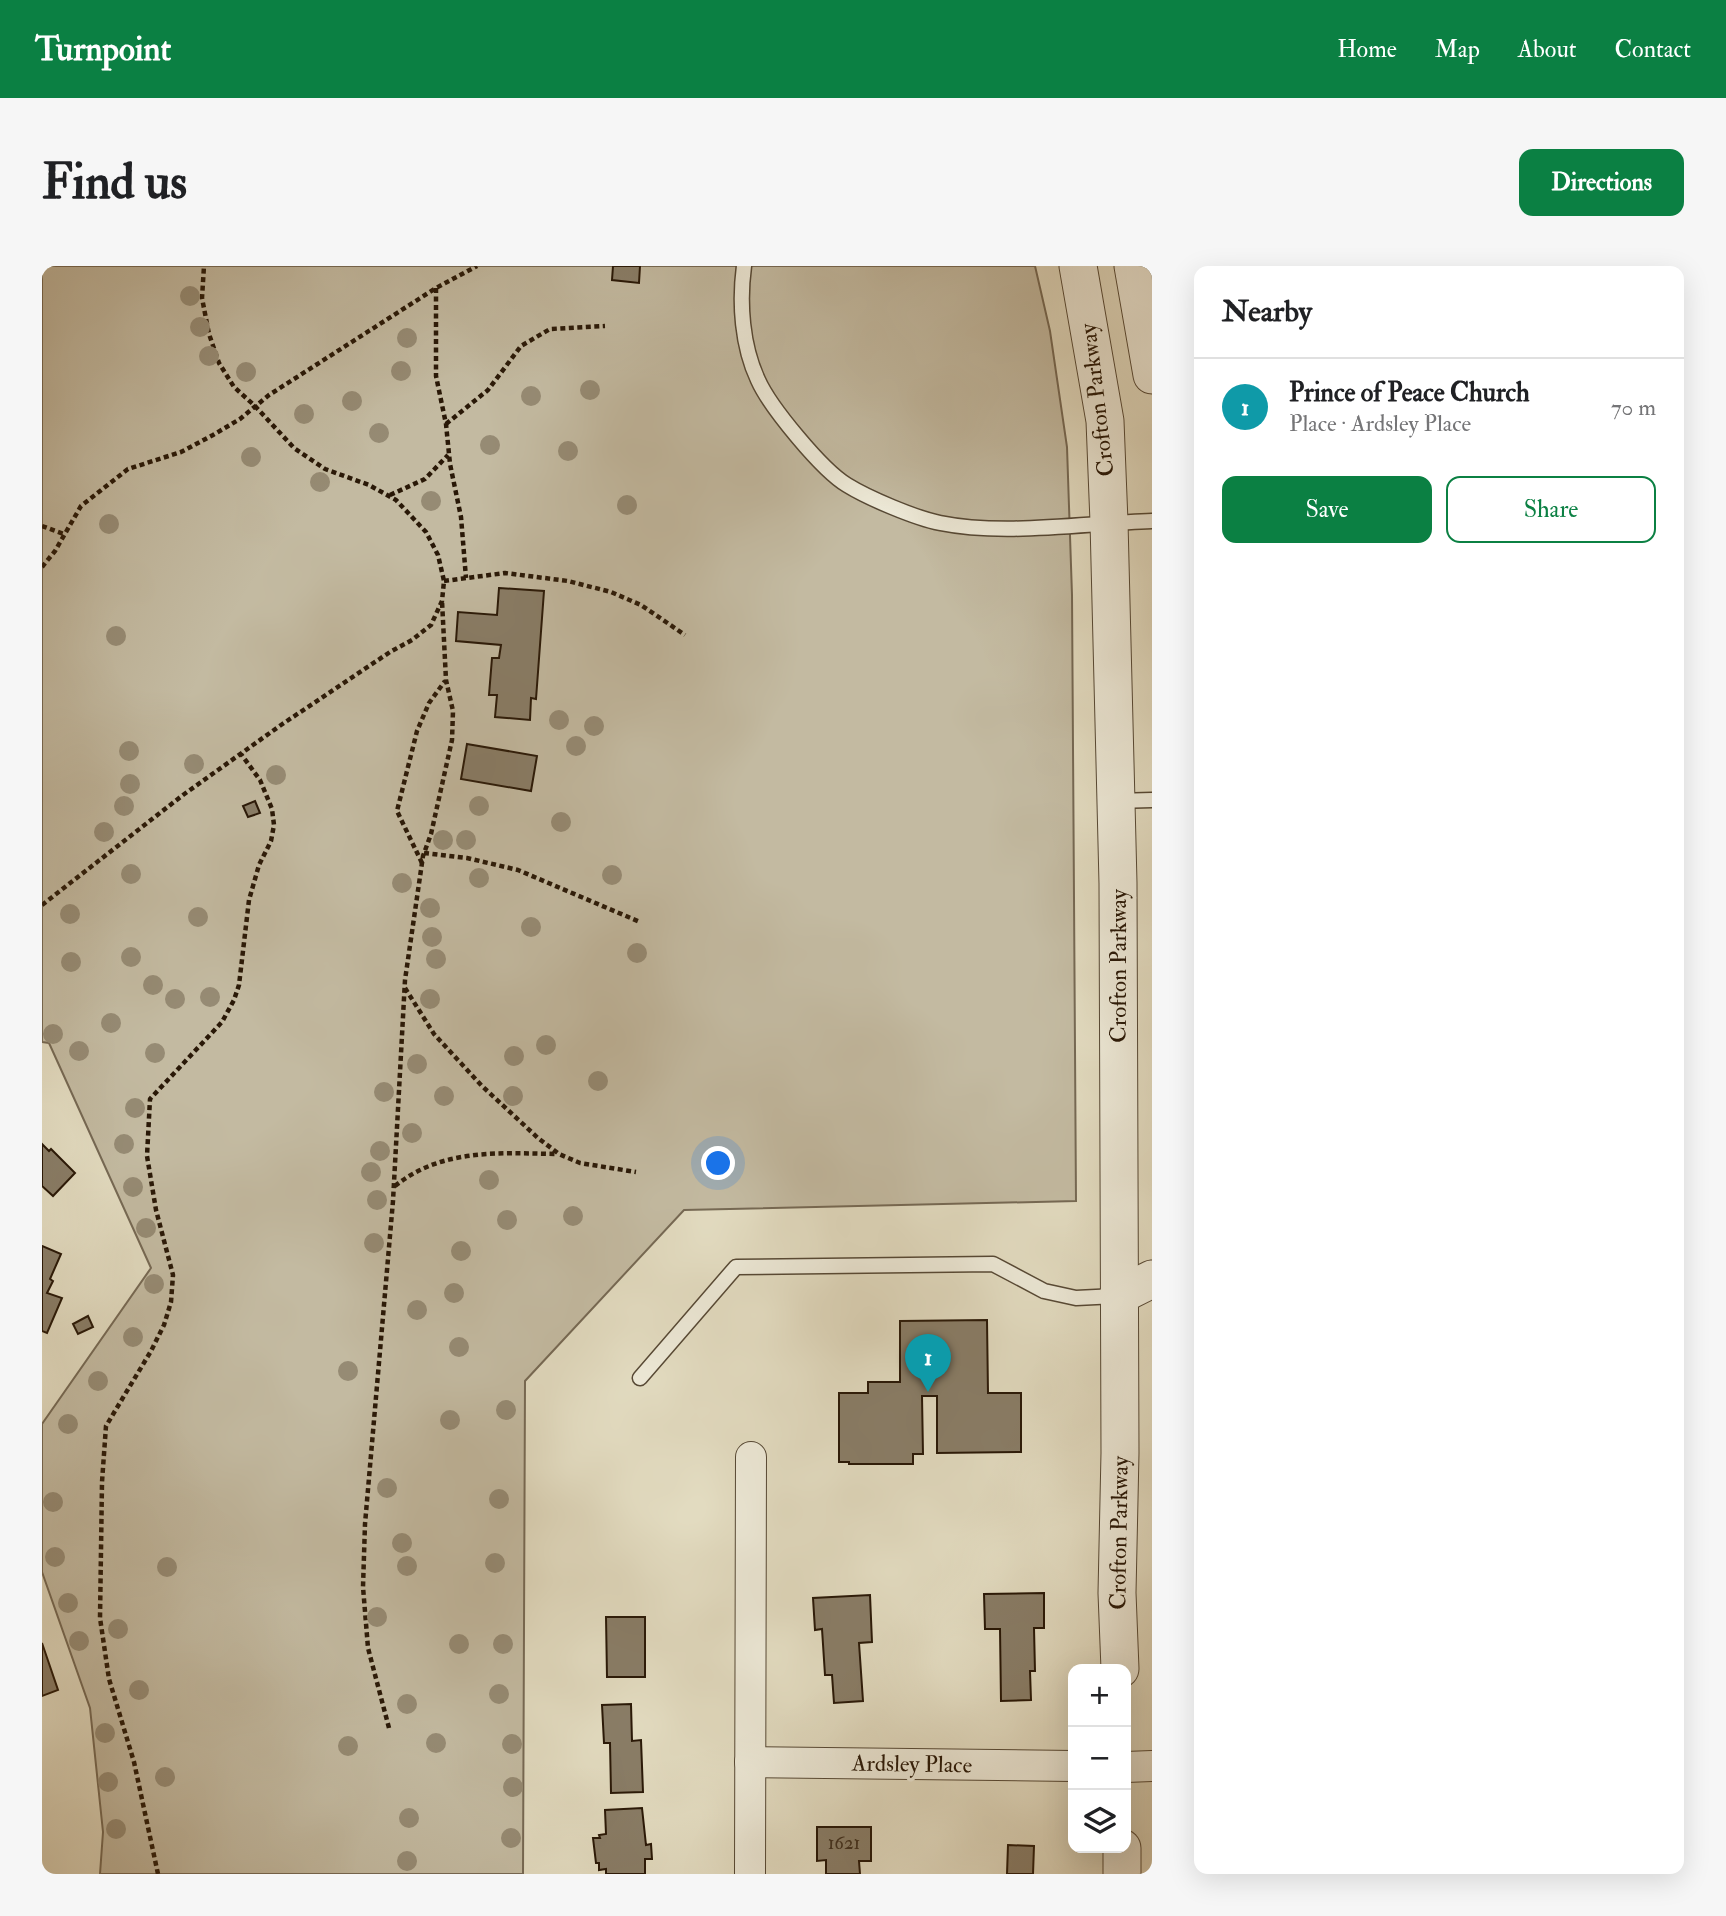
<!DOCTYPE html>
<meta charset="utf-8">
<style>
:root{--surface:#fff;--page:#f6f6f6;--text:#202124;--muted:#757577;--line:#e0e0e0;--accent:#0b8043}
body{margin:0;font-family:"IM FELL Double Pica",serif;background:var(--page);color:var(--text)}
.controls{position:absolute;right:21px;bottom:21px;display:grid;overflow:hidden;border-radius:14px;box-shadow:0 7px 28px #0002}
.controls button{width:63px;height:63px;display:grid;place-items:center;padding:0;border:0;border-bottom:2px solid var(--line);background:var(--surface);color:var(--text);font:35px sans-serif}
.you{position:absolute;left:677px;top:898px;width:24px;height:24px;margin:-18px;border:5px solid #fff;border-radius:50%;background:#1a73e8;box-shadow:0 0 0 10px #1a73e833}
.badge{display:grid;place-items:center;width:46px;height:46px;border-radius:50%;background:var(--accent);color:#fff;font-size:23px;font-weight:700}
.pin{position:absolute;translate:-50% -58px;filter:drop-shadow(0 2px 4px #0008)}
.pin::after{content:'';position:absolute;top:37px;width:24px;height:21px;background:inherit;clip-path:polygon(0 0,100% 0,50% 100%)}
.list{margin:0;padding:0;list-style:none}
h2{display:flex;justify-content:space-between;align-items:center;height:91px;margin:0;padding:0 28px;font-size:30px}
h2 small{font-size:23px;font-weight:400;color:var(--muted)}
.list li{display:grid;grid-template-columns:46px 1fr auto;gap:21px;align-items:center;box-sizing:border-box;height:98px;padding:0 28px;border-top:2px solid var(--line)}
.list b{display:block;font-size:26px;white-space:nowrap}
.list p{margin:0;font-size:23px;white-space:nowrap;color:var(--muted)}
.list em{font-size:23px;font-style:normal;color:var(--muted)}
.actions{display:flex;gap:14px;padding:21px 28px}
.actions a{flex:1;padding:16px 0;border:2px solid var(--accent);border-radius:14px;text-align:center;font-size:24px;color:var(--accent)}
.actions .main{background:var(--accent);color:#fff}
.icon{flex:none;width:38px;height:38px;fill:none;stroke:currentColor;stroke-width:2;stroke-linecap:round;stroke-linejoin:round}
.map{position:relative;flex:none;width:1110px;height:1608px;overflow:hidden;border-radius:14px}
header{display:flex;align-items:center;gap:42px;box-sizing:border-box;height:98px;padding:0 35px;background:var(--accent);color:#fff}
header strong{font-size:33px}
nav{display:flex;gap:38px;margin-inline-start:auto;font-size:24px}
.intro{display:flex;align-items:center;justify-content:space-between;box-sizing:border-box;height:168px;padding:0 42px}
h1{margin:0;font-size:49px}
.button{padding:18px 32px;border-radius:14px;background:var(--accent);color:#fff;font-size:24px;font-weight:700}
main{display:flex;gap:42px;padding:0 42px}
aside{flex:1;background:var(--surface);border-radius:14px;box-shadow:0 7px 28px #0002}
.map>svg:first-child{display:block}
</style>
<header>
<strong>Turnpoint</strong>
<nav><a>Home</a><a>Map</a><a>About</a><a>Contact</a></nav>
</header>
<div class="intro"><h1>Find us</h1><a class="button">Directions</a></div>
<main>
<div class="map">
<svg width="1110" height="1608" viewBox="0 0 1110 1608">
<rect width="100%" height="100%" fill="#e2dbc0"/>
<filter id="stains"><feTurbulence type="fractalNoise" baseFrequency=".00286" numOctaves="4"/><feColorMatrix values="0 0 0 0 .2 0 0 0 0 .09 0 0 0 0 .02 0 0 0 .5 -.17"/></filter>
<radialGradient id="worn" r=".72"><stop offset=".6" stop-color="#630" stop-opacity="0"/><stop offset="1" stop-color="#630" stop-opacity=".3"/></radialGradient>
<path fill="#c3baa1" stroke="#766954" stroke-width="2" d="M0,0H993L1008,65L1025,181L1030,329L1034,935L642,944L483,1115L481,1608H58L61,1566L48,1442L0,1306V1158L109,1002L7,777L0,776Z"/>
<g fill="#897d67" stroke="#291807" stroke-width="2">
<path d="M571,0H598L597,17L570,14Z"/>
<path d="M457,322L502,325L494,433L489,432L488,454L453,451L455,429H447L450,392H457L459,379L414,375L416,346L455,349Z"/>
<path d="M425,478L495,490L489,525L419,513Z"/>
<path d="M213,535L218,547L206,551L201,540Z"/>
<path d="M0,878L7,885L9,883L33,907L11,930L0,920Z"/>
<path d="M0,980L19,988L8,1013L11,1015L5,1027L20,1032L5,1067L0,1065Z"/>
<path d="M46,1050L51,1061L36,1068L31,1058Z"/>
<path d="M945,1054L946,1127H979V1186L895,1187V1130H880L881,1188H871V1198H807V1196H797V1127H826V1116H858V1055Z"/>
<path d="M1002,1327V1362H992L993,1405H988L989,1434L959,1435L958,1363H943L942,1328Z"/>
<path d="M828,1329L830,1376L817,1377L821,1435L792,1437L790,1409H783L780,1363L773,1364L771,1332Z"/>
<path d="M564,1351H603V1411H565Z"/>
<path d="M0,1377L16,1424L0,1430Z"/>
<path d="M589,1438L590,1475L599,1474L601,1526L569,1527L568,1477H562L560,1439Z"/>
<path d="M600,1542L604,1579L609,1578L610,1593H603V1608H564V1603L557,1604V1597H554L551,1572H558L557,1569L564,1568L563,1544Z"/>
<path d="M775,1561H829V1595H817L818,1608H784V1594L775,1595Z"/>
<path d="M966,1579L992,1580L991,1608H965Z"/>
</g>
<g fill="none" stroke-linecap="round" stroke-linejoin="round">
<defs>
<g id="service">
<path d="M702,0C697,37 700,80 716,114C728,141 780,204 805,219C826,232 873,252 898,257C962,270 1044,257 1110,255"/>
<path d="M1074,535L1110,534"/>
<path d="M598,1112L694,1001L951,998L1002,1025L1034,1032L1074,1030"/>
</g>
<g id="minor">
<path d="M708,1496L1031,1500"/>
<path d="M1084,1501L1110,1500"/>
<path d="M708,1608L709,1191"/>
</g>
<g id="tertiary">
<path d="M1036,0L1063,155L1067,256L1076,617L1078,1187L1075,1327L1078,1403"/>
<path d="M1091,0L1110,109"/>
<path d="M1076,1030L1110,1013"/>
<path d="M1080,1608V1582"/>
</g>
</defs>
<use href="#service" stroke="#574935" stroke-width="17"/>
<use href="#minor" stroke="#574935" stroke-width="32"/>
<use href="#tertiary" stroke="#574935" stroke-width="39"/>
<g stroke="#291807" stroke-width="4.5" stroke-dasharray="5 3.5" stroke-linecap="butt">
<path d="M394,22V110L404,158L408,198L419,251L424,312"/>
<path d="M404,158L446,124L479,80L508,63L563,60"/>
<path d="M348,229L383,213L406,189"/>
<path d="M0,260L22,268"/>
<path d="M0,301L13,285L39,240L86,203L139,186L171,169L198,153L227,129L394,22L435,0"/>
<path d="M402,315L463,307L526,315L569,326L599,339L643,369"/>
<path d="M382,587L425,592L476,604L598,656"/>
<path d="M380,597L355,545L375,465L387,437L403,415"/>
<path d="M0,639L141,529L239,459L348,386L370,374L389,359L400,335L402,315L396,289L384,266L354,234L327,219L283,203L252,182L213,140L192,121L177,97L167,68L160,32L162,0"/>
<path d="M363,722L392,768L440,820L496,872L517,888L538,897L594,906"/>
<path d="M353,920C400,882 458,887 515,888"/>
<path d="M347,1462L326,1382L321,1321L323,1258L351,935L363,714L381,590L389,568L410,474L411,445L404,414L400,335"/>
<path d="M116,1608L92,1496L67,1413L58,1352L60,1216L64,1160L109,1085L122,1059L129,1036L131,1009L114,944L105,890L108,833L180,756L192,734L197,719L207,634L217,599L229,575L232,559L230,543L218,514L199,488"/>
</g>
<use href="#service" stroke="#ece8d6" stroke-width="14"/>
<use href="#minor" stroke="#ece8d6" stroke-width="30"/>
<use href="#tertiary" stroke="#ece8d6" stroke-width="37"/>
</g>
<g fill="#968b74">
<circle cx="148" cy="30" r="10"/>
<circle cx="158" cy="61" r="10"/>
<circle cx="365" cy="72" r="10"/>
<circle cx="167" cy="90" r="10"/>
<circle cx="359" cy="105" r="10"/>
<circle cx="204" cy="106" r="10"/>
<circle cx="548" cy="124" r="10"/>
<circle cx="489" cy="130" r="10"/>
<circle cx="310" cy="135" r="10"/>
<circle cx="262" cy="148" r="10"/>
<circle cx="337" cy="167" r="10"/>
<circle cx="448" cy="179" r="10"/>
<circle cx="526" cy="185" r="10"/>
<circle cx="209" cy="191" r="10"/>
<circle cx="278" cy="216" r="10"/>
<circle cx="389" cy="235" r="10"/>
<circle cx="585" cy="239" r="10"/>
<circle cx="67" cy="258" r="10"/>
<circle cx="74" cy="370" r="10"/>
<circle cx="517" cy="454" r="10"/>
<circle cx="552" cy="460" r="10"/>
<circle cx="534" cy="480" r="10"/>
<circle cx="87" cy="485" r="10"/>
<circle cx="152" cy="498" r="10"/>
<circle cx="234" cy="509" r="10"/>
<circle cx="88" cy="518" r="10"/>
<circle cx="82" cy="540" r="10"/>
<circle cx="437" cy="540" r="10"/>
<circle cx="519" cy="556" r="10"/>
<circle cx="62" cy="566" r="10"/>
<circle cx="401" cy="574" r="10"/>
<circle cx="424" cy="574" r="10"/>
<circle cx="89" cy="608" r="10"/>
<circle cx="570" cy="609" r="10"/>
<circle cx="437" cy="612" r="10"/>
<circle cx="360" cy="617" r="10"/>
<circle cx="388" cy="642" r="10"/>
<circle cx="28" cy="648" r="10"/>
<circle cx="156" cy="651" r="10"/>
<circle cx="489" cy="661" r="10"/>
<circle cx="390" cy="671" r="10"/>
<circle cx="595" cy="687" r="10"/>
<circle cx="89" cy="691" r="10"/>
<circle cx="394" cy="693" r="10"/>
<circle cx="29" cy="696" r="10"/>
<circle cx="111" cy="719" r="10"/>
<circle cx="168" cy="731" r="10"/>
<circle cx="133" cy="733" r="10"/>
<circle cx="388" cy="733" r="10"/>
<circle cx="69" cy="757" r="10"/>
<circle cx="11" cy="768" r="10"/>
<circle cx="504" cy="779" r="10"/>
<circle cx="37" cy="785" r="10"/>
<circle cx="113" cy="787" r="10"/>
<circle cx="472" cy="790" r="10"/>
<circle cx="375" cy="798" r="10"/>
<circle cx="556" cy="815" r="10"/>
<circle cx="342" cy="826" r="10"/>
<circle cx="402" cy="830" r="10"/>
<circle cx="471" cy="830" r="10"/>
<circle cx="93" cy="842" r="10"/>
<circle cx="370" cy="867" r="10"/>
<circle cx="82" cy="878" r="10"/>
<circle cx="338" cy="885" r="10"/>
<circle cx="329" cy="906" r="10"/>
<circle cx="447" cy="914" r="10"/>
<circle cx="91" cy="921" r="10"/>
<circle cx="335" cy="934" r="10"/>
<circle cx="531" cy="950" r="10"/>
<circle cx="465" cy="954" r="10"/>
<circle cx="104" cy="962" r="10"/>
<circle cx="332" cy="977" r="10"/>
<circle cx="419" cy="985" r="10"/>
<circle cx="112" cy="1018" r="10"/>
<circle cx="412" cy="1027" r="10"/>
<circle cx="375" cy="1044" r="10"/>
<circle cx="91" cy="1071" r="10"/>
<circle cx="417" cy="1081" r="10"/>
<circle cx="306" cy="1105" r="10"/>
<circle cx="56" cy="1115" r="10"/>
<circle cx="464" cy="1144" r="10"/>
<circle cx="408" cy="1154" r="10"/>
<circle cx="26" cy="1158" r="10"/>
<circle cx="345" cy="1222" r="10"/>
<circle cx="457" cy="1233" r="10"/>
<circle cx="11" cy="1236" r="10"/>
<circle cx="360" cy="1277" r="10"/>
<circle cx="13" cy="1291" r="10"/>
<circle cx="453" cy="1297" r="10"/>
<circle cx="365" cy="1300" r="10"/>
<circle cx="125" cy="1301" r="10"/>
<circle cx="26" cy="1337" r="10"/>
<circle cx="335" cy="1351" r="10"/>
<circle cx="76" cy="1363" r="10"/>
<circle cx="37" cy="1375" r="10"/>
<circle cx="417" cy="1378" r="10"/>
<circle cx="461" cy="1378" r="10"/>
<circle cx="97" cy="1424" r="10"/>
<circle cx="457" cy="1428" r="10"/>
<circle cx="365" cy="1438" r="10"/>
<circle cx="63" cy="1467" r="10"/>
<circle cx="394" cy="1477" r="10"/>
<circle cx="470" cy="1478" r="10"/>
<circle cx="306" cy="1480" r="10"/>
<circle cx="123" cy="1511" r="10"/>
<circle cx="66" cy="1516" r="10"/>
<circle cx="471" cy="1521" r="10"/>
<circle cx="367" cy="1552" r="10"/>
<circle cx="74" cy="1563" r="10"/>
<circle cx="469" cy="1572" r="10"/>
<circle cx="365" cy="1595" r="10"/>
</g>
<g text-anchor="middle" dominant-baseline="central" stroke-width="7" stroke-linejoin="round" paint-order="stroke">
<g font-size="19" fill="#41311f">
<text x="802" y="1577">1621</text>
</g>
<g font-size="23" fill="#291807" stroke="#ece8d6">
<text transform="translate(1055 134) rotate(-97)">Crofton Parkway</text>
<text transform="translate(1076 700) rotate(-90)">Crofton Parkway</text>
<text transform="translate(1077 1267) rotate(-89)">Crofton Parkway</text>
<text transform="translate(870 1498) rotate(1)">Ardsley Place</text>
</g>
</g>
<rect width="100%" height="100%" filter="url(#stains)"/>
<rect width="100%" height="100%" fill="url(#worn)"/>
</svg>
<div class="controls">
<button>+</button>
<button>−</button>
<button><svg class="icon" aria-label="layers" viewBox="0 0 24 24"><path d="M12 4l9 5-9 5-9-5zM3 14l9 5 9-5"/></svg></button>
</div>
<div class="you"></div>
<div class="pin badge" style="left:886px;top:1126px;background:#0f9aa8">1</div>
</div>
<aside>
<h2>Nearby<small></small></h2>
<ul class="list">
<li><span class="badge" style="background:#0f9aa8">1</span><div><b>Prince of Peace Church</b><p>Place · Ardsley Place</p></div><em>70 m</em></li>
</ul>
<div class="actions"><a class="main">Save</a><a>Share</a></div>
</aside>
</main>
